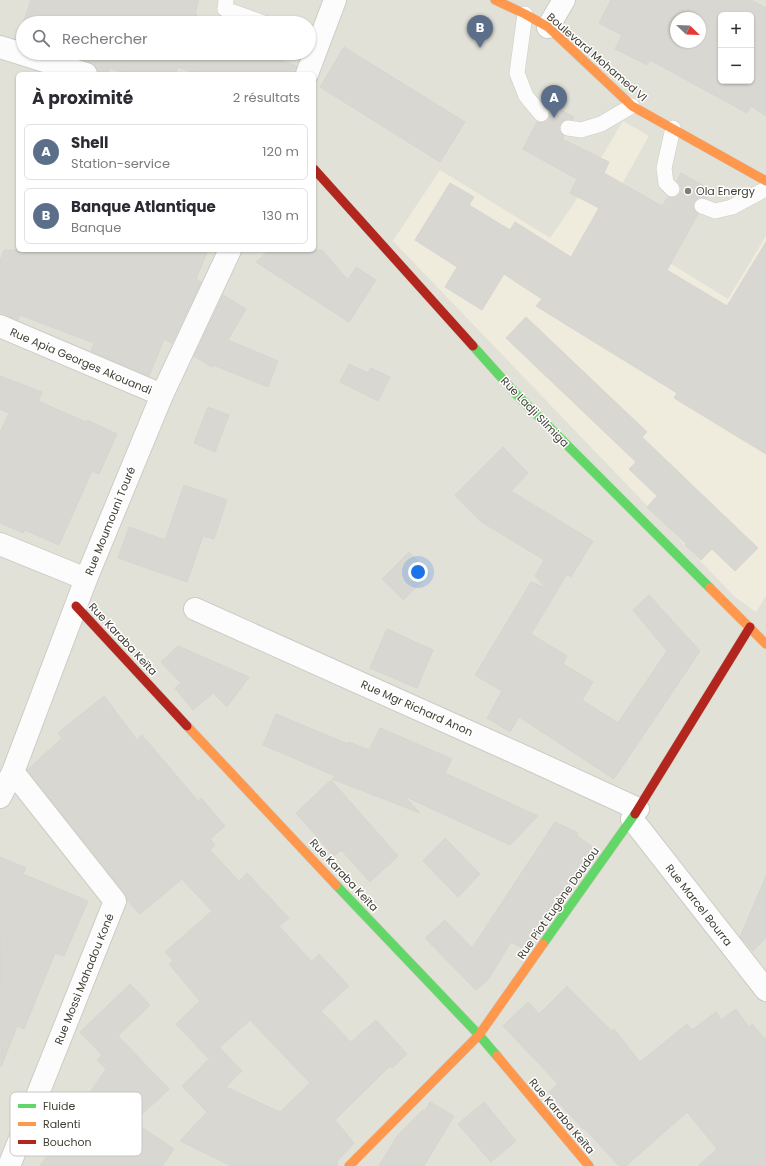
<!DOCTYPE html>
<html lang="fr">
<meta charset="utf-8">
<style>
:root{--surface:#fff;--page:#f7f7f7;--text:#2b2b33;--muted:#7c7c81;--line:#e1e1e2;--accent:#1a73e8}
body{margin:0;font-family:Poppins,sans-serif;background:var(--page);color:var(--text)}
.controls{position:absolute;right:12px;top:12px;display:grid;overflow:hidden;border-radius:6px;box-shadow:0 1px 3px #0004}
.controls button{width:36px;height:36px;display:grid;place-items:center;padding:0;border:0;border-bottom:1px solid var(--line);background:var(--surface);color:var(--text);font:20px sans-serif}
.compass{position:absolute;left:670px;top:12px;width:36px;height:36px;border-radius:50%;background:var(--surface);box-shadow:0 1px 3px #0004;rotate:113deg}
.you{position:absolute;left:418px;top:572px;width:14px;height:14px;margin:-10px;border:3px solid #fff;border-radius:50%;background:#1a73e8;box-shadow:0 0 0 6px #1a73e833}
.badge{display:grid;place-items:center;width:26px;height:26px;border-radius:50%;background:var(--accent);color:#fff;font-size:13px;font-weight:700}
.pin{position:absolute;translate:-50% -33px;filter:drop-shadow(0 1px 2px #0008)}
.pin::after{content:'';position:absolute;top:21px;width:14px;height:12px;background:inherit;clip-path:polygon(0 0,100% 0,50% 100%)}
.list{margin:0;padding:0;list-style:none}
h2{display:flex;justify-content:space-between;align-items:center;height:52px;margin:0;padding:0 16px;font-size:17px}
h2 small{font-size:13px;font-weight:400;color:var(--muted)}
.list li{display:grid;grid-template-columns:26px 1fr auto;gap:12px;align-items:center;box-sizing:border-box;height:56px;margin:0 8px 8px;padding:0 8px;border:1px solid var(--line);border-radius:6px}
.list b{display:block;font-size:15px;white-space:nowrap}
.list p{margin:0;font-size:13px;white-space:nowrap;color:var(--muted)}
.list em{font-size:13px;font-style:normal;color:var(--muted)}
.icon{flex:none;width:22px;height:22px;fill:none;stroke:currentColor;stroke-width:2;stroke-linecap:round;stroke-linejoin:round}
.map{position:relative;flex:none;width:766px;height:1166px;overflow:hidden}
.search{position:absolute;background:var(--surface);box-shadow:0 1px 3px #0004;left:16px;top:16px;width:300px;height:44px;display:flex;align-items:center;gap:10px;box-sizing:border-box;padding:0 14px;border-radius:22px;color:var(--muted);font-size:15px}
.panel{position:absolute;background:var(--surface);box-shadow:0 1px 3px #0004;left:16px;top:72px;width:300px;height:180px;border-radius:6px}
.map>svg:first-child{display:block}
</style>
<div class="map">
<svg width="766" height="1166" viewBox="0 0 766 1166">
<rect width="100%" height="100%" fill="#eeeee9"/>
<path fill="#e2e1d7" fill-rule="evenodd" d="M0,0H766V1166H0ZM721,15H751V81H721ZM676,18H700V42H676ZM23,23H309V53H23ZM18,74H314V250H18Z"/>
<path fill="#f0ecdd" d="M623,121L649,136L601,221L728,299L766,236V596L756,612L735,597L393,241L440,170L550,238L573,205Z"/>
<g fill="#d8d7d2" stroke="#d6d5cf" fill-rule="evenodd">
<path d="M31,0H199L195,13L197,14L193,23H23Z"/>
<path d="M611,0H751L766,8V116L751,106L747,113L650,60L647,65L615,49L622,35L599,23ZM721,15H751V81H721ZM676,18H700V42H676Z"/>
<path d="M23,23V41L17,39Z"/>
<path d="M344,47L465,122L440,162L320,87Z"/>
<path d="M61,53H258L297,66L295,74H197L178,67L176,74H126L110,68L108,74H103L98,72L95,66L90,62Z"/>
<path d="M547,103L574,117L572,120H565L561,123L559,126L560,131L564,136L562,139L609,162L604,173L662,206L668,197L675,198L679,195L681,192V186L677,181L681,173L711,190L707,198L700,197L697,199L694,202L693,208L698,214L667,270L727,306L766,242V454L674,398L677,393L536,306L542,299L504,274L482,310L445,287L457,267L415,240L450,183L474,197L469,205L510,230L515,222L571,257L599,208L570,193L577,179L523,149L537,122L543,123L547,121L549,117L550,112L546,106Z"/>
<path d="M4,250H208L196,279L201,282L172,343L164,339L149,376L91,351L94,343L20,315L18,320L0,312V261Z"/>
<path d="M269,250H322L348,280L356,267L376,280L349,322L256,262Z"/>
<path d="M223,295L246,309L228,340L278,361L268,387L213,365L212,367L194,356Z"/>
<path d="M526,317L647,432L642,437L758,548L735,571L712,549L701,560L685,545L686,544L647,507L657,496L629,469L636,462L506,338Z"/>
<path d="M349,364L368,373L371,368L390,377L378,401L340,382Z"/>
<path d="M0,376L42,392L38,401L86,422L87,420L117,434L99,474L92,471L59,545L25,530L23,533L0,523V433L9,413L0,409Z"/>
<path d="M208,407L229,415L215,452L194,443Z"/>
<path d="M503,447L528,473L511,491L593,541L571,577L567,574L531,634L567,656L563,664L593,682L582,700L618,723L667,651L633,610L649,595L700,651L614,779L519,717L510,732L487,718L502,691L475,675L531,582L546,588L535,576L544,560L480,521L455,495Z"/>
<path d="M184,485L227,500L214,539L203,536L187,582L118,558L129,527L165,540Z"/>
<path d="M409,552L430,574L403,600L382,579Z"/>
<path d="M387,629L433,650L417,688L370,668Z"/>
<path d="M178,646L249,677L227,707L213,693L193,710L175,688L181,683L161,662Z"/>
<path d="M104,696L137,740L142,735L198,801L201,798L225,826L210,839L215,845L210,850L239,881L247,873L289,918L279,926L312,962L319,954L349,986L321,1011L351,1042L376,1020L407,1054L392,1068L390,1066L335,1120L354,1143L340,1158L337,1162V1166H231L180,1141L207,1112L182,1086L220,1048L242,1071L226,1087L280,1112L310,1083L250,1020L208,1058L176,1024L200,1001L169,964L173,961L165,952L212,911L182,879L140,914L127,900L125,893L27,770L62,738L58,733Z"/>
<path d="M276,714L348,744L349,742L369,750L380,728L452,759L445,773L538,816L510,845L404,796L420,813L332,779L335,776L263,745Z"/>
<path d="M331,780L398,856L370,882L341,850L334,856L296,813Z"/>
<path d="M555,822L578,833L576,835L594,848L589,858L524,949L511,942L488,980L476,990L425,938L445,920L472,948Z"/>
<path d="M445,838L480,874L458,897L423,861Z"/>
<path d="M0,857L26,868L23,874L88,901L64,956L55,953L24,1029L17,1026L1,1067Z"/>
<path d="M766,876V938L753,951L740,937Z"/>
<path d="M130,984L150,1005L118,1036L169,1089L134,1122L174,1149L162,1166H40L106,1069L97,1060L102,1055L80,1032Z"/>
<path d="M567,986L612,1031L614,1029L640,1062L687,1024L692,1030L716,1012L721,1020L736,1009L749,1027L752,1024L766,1040V1166H698L717,1149L687,1112L626,1166H619L584,1128L583,1129L549,1092L558,1084L503,1026L528,1002L539,1014Z"/>
<path d="M430,1102L454,1116L424,1166H379L397,1136L423,1110L425,1111Z"/>
<path d="M484,1102L516,1141L491,1162L458,1124Z"/>
</g>
<g fill="none" stroke-linecap="round" stroke-linejoin="round">
<defs>
<g id="lane">
<path d="M226,0L225,9L264,23"/>
<path d="M525,14L517,73L526,96L541,114"/>
<path d="M568,128L581,130L601,124L632,106"/>
<path d="M672,189L666,183L664,168L673,128"/>
<path d="M702,206L715,211L732,207L766,189"/>
</g>
<g id="street">
<path d="M548,27L564,0"/>
<path d="M0,47L86,74"/>
<path d="M307,74L335,0"/>
<path d="M0,326L162,395"/>
<path d="M0,544L86,579"/>
<path d="M195,609L525,757L638,809"/>
<path d="M0,797L13,772L86,579L162,395L230,250"/>
<path d="M632,819L766,990"/>
<path d="M9,1166L115,901L13,772"/>
</g>
<g id="fast">
<path d="M473,346L517,395L710,588"/>
<path d="M336,885L479,1035L497,1056"/>
<path d="M543,944L635,814"/>
</g>
<g id="slow">
<path d="M495,0L525,14L548,27L632,106L766,181"/>
<path d="M710,588L766,644"/>
<path d="M187,726L336,885"/>
<path d="M497,1056L589,1166"/>
<path d="M349,1166L479,1035L543,944"/>
</g>
<g id="jam">
<path d="M314,169L473,346"/>
<path d="M76,606L187,726"/>
<path d="M635,814L750,627"/>
</g>
</defs>
<use href="#lane" stroke="#ccccc7" stroke-width="16"/>
<use href="#street" stroke="#ccccc7" stroke-width="24"/>
<use href="#fast" stroke="#ccccc0" stroke-width="10"/>
<use href="#slow" stroke="#ccccc0" stroke-width="10"/>
<use href="#jam" stroke="#ccccc0" stroke-width="10"/>
<use href="#lane" stroke="#fcfcfc" stroke-width="15"/>
<use href="#street" stroke="#fcfcfc" stroke-width="22"/>
<use href="#fast" stroke="#63d668" stroke-width="9"/>
<use href="#slow" stroke="#ff974d" stroke-width="9"/>
<use href="#jam" stroke="#b3261e" stroke-width="9"/>
</g>
<circle fill="#7f7e75" stroke="#fff" stroke-width="1.5" cx="688" cy="191" r="4"/>
<g text-anchor="middle" dominant-baseline="central" stroke-width="3" stroke-linejoin="round" paint-order="stroke">
<g font-size="11" fill="#434136" stroke="#fff">
<text transform="translate(597 57) rotate(41)">Boulevard Mohamed VI</text>
<text transform="translate(81 361) rotate(23)">Rue Apia Georges Akouandi</text>
<text transform="translate(535 412) rotate(46)">Rue Ladji Silmiga</text>
<text transform="translate(110 521) rotate(-68)">Rue Moumouni Touré</text>
<text transform="translate(123 639) rotate(47)">Rue Karaba Keïta</text>
<text transform="translate(417 708) rotate(24)">Rue Mgr Richard Anon</text>
<text transform="translate(344 875) rotate(47)">Rue Karaba Keïta</text>
<text transform="translate(558 903) rotate(-55)">Rue Piot Eugène Doudou</text>
<text transform="translate(699 905) rotate(52)">Rue Marcel Bourra</text>
<text transform="translate(84 979) rotate(-68)">Rue Mossi Mahadou Koné</text>
<text transform="translate(562 1116) rotate(50)">Rue Karaba Keïta</text>
</g>
<g font-size="11" fill="#434136" stroke="#fff" text-anchor="start">
<text x="696" y="191">Ola Energy</text>
</g>
</g>
<rect x="10" y="1092" width="132" height="64" rx="6" fill="#fff" stroke="#c7c6c3" stroke-width="1"/>
<rect x="18" y="1104" width="18" height="4" fill="#63d668"/>
<rect x="18" y="1122" width="18" height="4" fill="#ff974d"/>
<rect x="18" y="1140" width="18" height="4" fill="#b3261e"/>
<g font-size="11" fill="#434136">
<text x="43" y="1110">Fluide</text>
<text x="43" y="1128">Ralenti</text>
<text x="43" y="1146">Bouchon</text>
</g>
</svg>
<div class="controls">
<button>+</button>
<button>−</button>
</div>
<svg class="compass" viewBox="-18 -18 36 36"><path d="M0-13l5 13h-10z" fill="#e53935"/><path d="M0 13l5-13h-10z" fill="#7c7c81"/></svg>
<div class="you"></div>
<div class="pin badge" style="left:554px;top:118px;background:#5c6f8a">A</div>
<div class="pin badge" style="left:480px;top:48px;background:#5c6f8a">B</div>
<div class="search"><svg class="icon" aria-label="search" viewBox="0 0 24 24"><circle cx="10" cy="10" r="6"/><path d="M15 15l6 6"/></svg>Rechercher</div>
<section class="panel">
<h2>À proximité<small>2 résultats</small></h2>
<ul class="list">
<li><span class="badge" style="background:#5c6f8a">A</span><div><b>Shell</b><p>Station-service</p></div><em>120 m</em></li>
<li><span class="badge" style="background:#5c6f8a">B</span><div><b>Banque Atlantique</b><p>Banque</p></div><em>130 m</em></li>
</ul>
</section>
</div>
